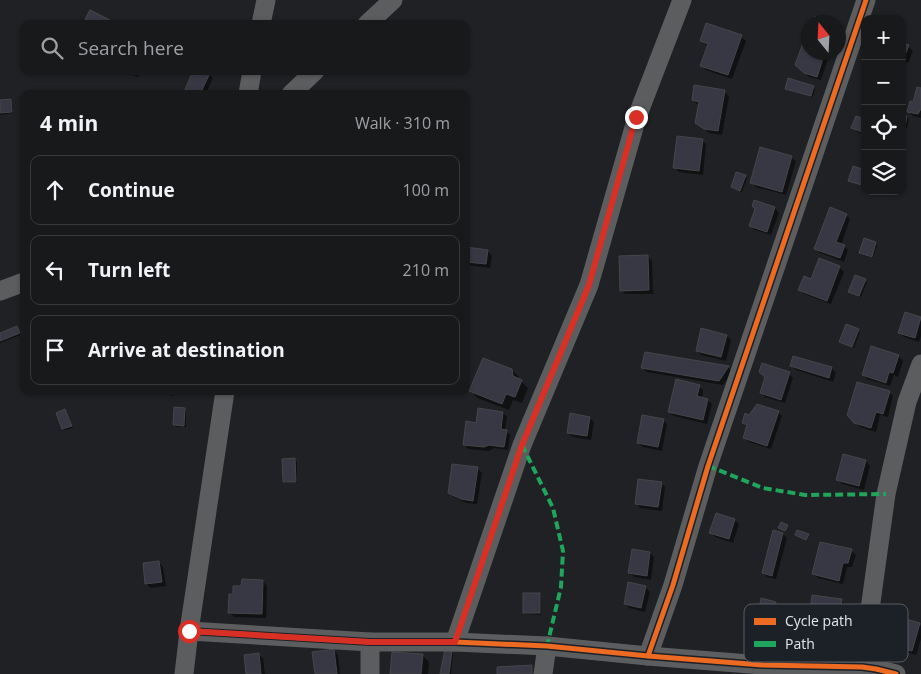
<!DOCTYPE html>
<meta charset="utf-8">
<style>
:root{--surface:#17191b;--page:#202224;--text:#f1f3f6;--muted:#9ea0a3;--line:#36383a}
body{margin:0;font-family:"Open Sans",sans-serif;background:var(--page);color:var(--text)}
.controls{position:absolute;right:15px;top:15px;display:grid;overflow:hidden;border-radius:10px;box-shadow:0 1px 4px #0004}
.controls button{width:45px;height:45px;display:grid;place-items:center;padding:0;border:0;border-bottom:1px solid var(--line);background:var(--surface);color:var(--text);font:25px sans-serif}
.compass{position:absolute;left:801px;top:15px;width:45px;height:45px;border-radius:50%;background:var(--surface);box-shadow:0 1px 4px #0004;rotate:342deg}
.stop{position:absolute;width:15px;height:15px;margin:-11px;border:4px solid #d93025;border-radius:50%;background:#fff}
.stop.end{background:#d93025;border-color:#fff;box-shadow:0 1px 5px #0008}
.list{margin:0;padding:0;list-style:none}
h2{display:flex;justify-content:space-between;align-items:center;height:65px;margin:0;padding:0 20px;font-size:21px}
h2 small{font-size:16px;font-weight:400;color:var(--muted)}
.list li{display:grid;grid-template-columns:32px 1fr auto;gap:15px;align-items:center;box-sizing:border-box;height:70px;margin:0 10px 10px;padding:0 10px;border:1px solid var(--line);border-radius:10px}
.list b{display:block;font-size:19px;white-space:nowrap}
.list em{font-size:16px;font-style:normal;color:var(--muted)}
.icon{flex:none;width:28px;height:28px;fill:none;stroke:currentColor;stroke-width:2;stroke-linecap:round;stroke-linejoin:round}
.map{position:relative;flex:none;width:921px;height:674px;overflow:hidden}
.search{position:absolute;background:var(--surface);box-shadow:0 1px 4px #0004;left:20px;top:20px;width:450px;height:55px;display:flex;align-items:center;gap:12px;box-sizing:border-box;padding:0 18px;border-radius:10px;color:var(--muted);font-size:19px}
.panel{position:absolute;background:var(--surface);box-shadow:0 1px 4px #0004;left:20px;top:90px;width:450px;height:305px;border-radius:10px}
.map>svg:first-child{display:block}
</style>
<div class="map">
<svg width="921" height="674" viewBox="0 0 921 674">
<rect width="100%" height="100%" fill="#1f2124"/>
<g fill="#0007">
<path d="M741,37L746,41L732,79L706,70L702,66L709,46L706,45L701,41Z"/>
<path d="M838,37L843,40L842,46L838,44Z"/>
<path d="M804,44L808,46V52H826L829,56L821,80L809,77L801,69Z"/>
<path d="M902,44L908,46L913,51L908,63L902,61Z"/>
<path d="M121,71H140L138,77Z"/>
<path d="M209,74L213,78L206,94H185Z"/>
<path d="M813,87L815,89L813,97L788,90L786,88Z"/>
<path d="M921,89V118L913,116L908,112L914,103Z"/>
<path d="M724,92L729,96L722,135L709,133L696,123L699,105L697,104L693,100Z"/>
<path d="M10,100L12,102L13,113L0,115V101Z"/>
<path d="M902,116L907,117L909,119L907,128L902,127Z"/>
<path d="M865,121V135L857,132L853,128Z"/>
<path d="M702,140L706,144L703,175L679,172L675,168Z"/>
<path d="M791,157L796,161L786,195L756,187L752,183Z"/>
<path d="M745,176L747,178L742,192L734,189L732,187Z"/>
<path d="M754,202L775,208L779,213L771,235L755,230L750,225L756,209Z"/>
<path d="M846,215L850,219L841,245L844,246L848,250L844,262L820,253L816,248Z"/>
<path d="M876,243L877,245L873,258L862,255L860,253Z"/>
<path d="M466,249L488,251L492,256L490,268L466,265Z"/>
<path d="M648,257L652,261L653,294H625L621,290Z"/>
<path d="M839,267L844,272L831,304L804,294L800,289L812,280Z"/>
<path d="M865,280L867,282L861,297L850,292Z"/>
<path d="M906,313L921,318V336L919,342L904,337L899,333Z"/>
<path d="M18,329L21,335L0,343V334Z"/>
<path d="M702,329L727,336L731,340L726,361L701,355L697,350Z"/>
<path d="M858,330L860,332L854,348L843,343Z"/>
<path d="M872,348L899,356L903,361L898,377L894,375L890,386L867,379L863,374Z"/>
<path d="M646,353L728,367L732,372L723,385L647,372L643,368Z"/>
<path d="M791,366L832,368L836,373L833,382L796,370Z"/>
<path d="M512,370L519,377V380L521,381L528,388L522,403L513,400L509,410L477,398L471,391Z"/>
<path d="M789,374L793,378L785,403L765,397L761,392Z"/>
<path d="M699,386L703,390L702,399L708,400L712,404L707,424L674,416L669,412Z"/>
<path d="M170,391H176V395L171,396L170,394Z"/>
<path d="M889,392L893,396L888,417L880,415L876,432L860,427L848,415Z"/>
<path d="M184,409L186,411V427H176L174,425Z"/>
<path d="M479,410L503,413L507,417L505,430L510,435L508,450L494,448L489,451L468,449L464,444L477,424Z"/>
<path d="M65,411L67,412L73,428L65,430L63,429L58,414Z"/>
<path d="M778,412L782,416L771,449L749,442L745,438L748,428L743,423L750,416Z"/>
<path d="M590,418L594,422L591,440L573,437L568,433Z"/>
<path d="M663,420L667,424L662,451L643,447L638,443Z"/>
<path d="M844,456L866,461L870,466L864,490L842,484L838,479Z"/>
<path d="M295,460L297,462V483H286L284,482Z"/>
<path d="M477,468L482,473L477,504L466,503L454,497L450,492Z"/>
<path d="M661,483L665,487L662,511L640,508L636,503Z"/>
<path d="M734,520L739,524L733,543L715,537L710,533Z"/>
<path d="M783,534L787,538L776,579L767,577L763,573Z"/>
<path d="M851,551L856,555L852,567H847L843,584L818,578L813,574Z"/>
<path d="M650,553L654,557L651,580L634,577L630,573Z"/>
<path d="M159,562L163,567L166,586L151,588L146,584Z"/>
<path d="M263,581L267,586L266,618L234,617L229,612L234,595L242,587Z"/>
<path d="M645,587L650,592L645,612L629,608L625,604Z"/>
<path d="M540,594L541,596V615L526,614L524,613Z"/>
<path d="M841,601L846,605L844,615L837,614L834,632L811,629L807,624L812,612Z"/>
<path d="M775,603L777,605L775,614L762,611L760,609Z"/>
<path d="M889,615L921,626V639L916,655L895,649L891,644L894,632L890,631L885,626Z"/>
<path d="M334,650L338,655L340,674H316Z"/>
<path d="M452,652L453,654L451,674H441Z"/>
<path d="M258,654L263,658L265,674H248Z"/>
<path d="M422,655L429,662L428,674H392Z"/>
</g>
<g fill="#383744" stroke="#454649">
<path d="M90,10L110,20L108,24H95L85,19Z"/>
<path d="M815,16L831,20V22H813Z"/>
<path d="M706,23L742,35L728,75L700,66L708,44L700,41Z"/>
<path d="M803,43L808,45V52H825L817,77L804,73L795,65Z"/>
<path d="M902,43L909,45L903,60L902,59Z"/>
<path d="M193,71H206L210,73L200,94H183Z"/>
<path d="M788,78L814,86L811,96L785,89Z"/>
<path d="M694,85L725,90L718,131L704,129L695,123L699,102L692,100Z"/>
<path d="M917,87L921,88V109L918,114L907,112L910,101L913,102Z"/>
<path d="M11,99L12,112L0,113V100Z"/>
<path d="M902,115L907,116L905,127L902,126Z"/>
<path d="M856,116L864,119L865,117V133L851,128Z"/>
<path d="M677,136L703,139L699,171L673,168Z"/>
<path d="M760,147L792,156L782,192L750,183Z"/>
<path d="M853,166L865,170V186L848,181Z"/>
<path d="M736,172L746,175L740,191L731,187Z"/>
<path d="M754,200L775,207L767,232L749,226L755,209L752,206Z"/>
<path d="M830,207L847,214L836,242L845,245L840,258L814,249Z"/>
<path d="M864,238L876,242L872,257L859,253Z"/>
<path d="M466,247L488,250L486,264L466,262Z"/>
<path d="M648,255L649,290L620,291L619,256Z"/>
<path d="M819,258L840,266L827,301L798,290L804,276L811,279Z"/>
<path d="M855,275L866,279L859,296L848,292Z"/>
<path d="M905,312L921,317L915,338L898,333Z"/>
<path d="M846,324L859,329L852,347L839,342Z"/>
<path d="M17,326L20,333L0,341V333Z"/>
<path d="M701,328L727,335L721,357L696,351Z"/>
<path d="M871,346L899,355L893,373L889,372L886,383L862,375Z"/>
<path d="M645,352L729,366L719,381L641,368Z"/>
<path d="M793,356L832,367L829,378L790,366Z"/>
<path d="M483,358L512,369L513,376L522,380L515,397L506,394L502,404L469,391Z"/>
<path d="M762,363L790,372L781,400L760,393L765,377L759,372Z"/>
<path d="M676,379L700,385L697,396L708,399L703,420L668,412Z"/>
<path d="M857,382L890,391L883,414L876,412L871,428L854,423L847,415Z"/>
<path d="M757,404L779,411L767,446L743,438L747,425L742,423L745,413L749,415Z"/>
<path d="M174,407L185,408L184,426L173,425Z"/>
<path d="M478,408L503,412L501,429L507,430L504,447L489,445L484,447L463,445L466,421L476,423Z"/>
<path d="M65,409L72,426L62,429L56,413Z"/>
<path d="M570,413L590,417L587,436L567,433Z"/>
<path d="M642,415L664,419L658,447L637,443Z"/>
<path d="M843,454L866,460L859,486L836,480Z"/>
<path d="M295,458L296,482H283L282,459Z"/>
<path d="M452,464L478,467L473,501L461,499L448,493Z"/>
<path d="M638,479L662,482L658,507L635,504Z"/>
<path d="M716,513L735,519L729,539L709,533Z"/>
<path d="M781,522L788,525L785,531L778,528Z"/>
<path d="M773,530L783,533L772,576L762,573Z"/>
<path d="M797,530L809,534L806,540L795,535Z"/>
<path d="M820,542L852,549L848,563H843L839,581L812,574Z"/>
<path d="M632,549L650,552L647,576L628,573Z"/>
<path d="M159,561L162,582L145,584L143,563Z"/>
<path d="M242,579L263,580L262,614L228,613L229,594H233V586H241Z"/>
<path d="M628,582L646,586L641,608L624,604Z"/>
<rect x="523" y="593" width="17" height="20"/>
<path d="M812,595L842,599L840,611L833,610L830,628L806,625L807,615L810,611Z"/>
<path d="M761,598L776,602L774,613L759,609Z"/>
<path d="M888,614L920,623L912,651L889,645L894,630L884,627Z"/>
<path d="M334,649L337,674H315L312,652Z"/>
<path d="M445,649L452,651L449,674H440Z"/>
<path d="M392,652L423,654L421,674H390Z"/>
<path d="M259,653L261,674H246L244,655Z"/>
<path d="M532,665V674H497V667Z"/>
</g>
<g fill="none" stroke-linecap="round" stroke-linejoin="round">
<g stroke="#5b5d5f" stroke-width="19">
<path d="M261,24L266,0"/>
<path d="M367,24L393,0"/>
<path d="M248,94L252,71"/>
<path d="M291,94L315,71"/>
<path d="M0,291L24,282"/>
<path d="M189,631L370,642H455L547,646L648,656L762,665L862,667L876,669L896,674"/>
<path d="M370,642V674"/>
<path d="M455,642L522,445L589,285L637,117L682,0"/>
<path d="M648,656L673,585L708,466L866,0"/>
<path d="M862,667L886,494L907,402L921,364"/>
<path d="M184,674L189,631L225,391"/>
<path d="M543,674L547,646"/>
</g>
<g stroke="#20a55d" stroke-width="4" stroke-dasharray="8 4" stroke-linecap="butt">
<path d="M522,445L553,508L563,551L561,587L547,646"/>
<path d="M708,466L763,488L805,495L886,494"/>
</g>
<defs>
<g id="cycleway">
<path d="M189,631L370,642H455L547,646L648,656L762,665L862,667L876,669L896,674"/>
<path d="M648,656L673,585L708,466L866,0"/>
</g>
</defs>
<use href="#cycleway" stroke="#1c2127" stroke-width="8"/>
<use href="#cycleway" stroke="#ed6a23" stroke-width="5"/>
</g>
<g fill="none" stroke-linecap="round" stroke-linejoin="round">
<path stroke="#d93025" stroke-width="6" d="M189,631L370,642H455L522,445L589,285L636,117"/>
</g>
<rect x="744" y="604" width="164" height="58" rx="8" fill="#1c2127" stroke="#585c62" stroke-width="1"/>
<rect x="754" y="618" width="22" height="7" fill="#ed6a23"/>
<rect x="754" y="641" width="22" height="6" fill="#20a55d"/>
<g font-size="14" fill="#e3e7eb">
<text x="785" y="626">Cycle path</text>
<text x="785" y="649">Path</text>
</g>
</svg>
<div class="controls">
<button>+</button>
<button>−</button>
<button><svg class="icon" aria-label="locate" viewBox="0 0 24 24"><circle cx="12" cy="12" r="6"/><path d="M12 2v4M12 18v4M2 12h4M18 12h4"/></svg></button>
<button><svg class="icon" aria-label="layers" viewBox="0 0 24 24"><path d="M12 4l9 5-9 5-9-5zM3 14l9 5 9-5"/></svg></button>
</div>
<svg class="compass" viewBox="-18 -18 36 36"><path d="M0-13l5 13h-10z" fill="#e53935"/><path d="M0 13l5-13h-10z" fill="#9ea0a3"/></svg>
<div class="stop" style="left:189px;top:631px"></div>
<div class="stop end" style="left:636px;top:117px"></div>
<div class="search"><svg class="icon" aria-label="search" viewBox="0 0 24 24"><circle cx="10" cy="10" r="6"/><path d="M15 15l6 6"/></svg>Search here</div>
<section class="panel">
<h2>4 min<small>Walk · 310 m</small></h2>
<ul class="list">
<li><svg class="icon" aria-label="ahead" viewBox="0 0 24 24"><path d="M12 20V5M6 11l6-6 6 6"/></svg><div><b>Continue</b></div><em>100 m</em></li>
<li><svg class="icon" aria-label="left" viewBox="0 0 24 24"><path d="M17 20v-9H6M10 6l-5 5 5 5"/></svg><div><b>Turn left</b></div><em>210 m</em></li>
<li><svg class="icon" aria-label="arrive" viewBox="0 0 24 24"><path d="M6 21V4h12l-3 4 3 4H6"/></svg><div><b>Arrive at destination</b></div></li>
</ul>
</section>
</div>
